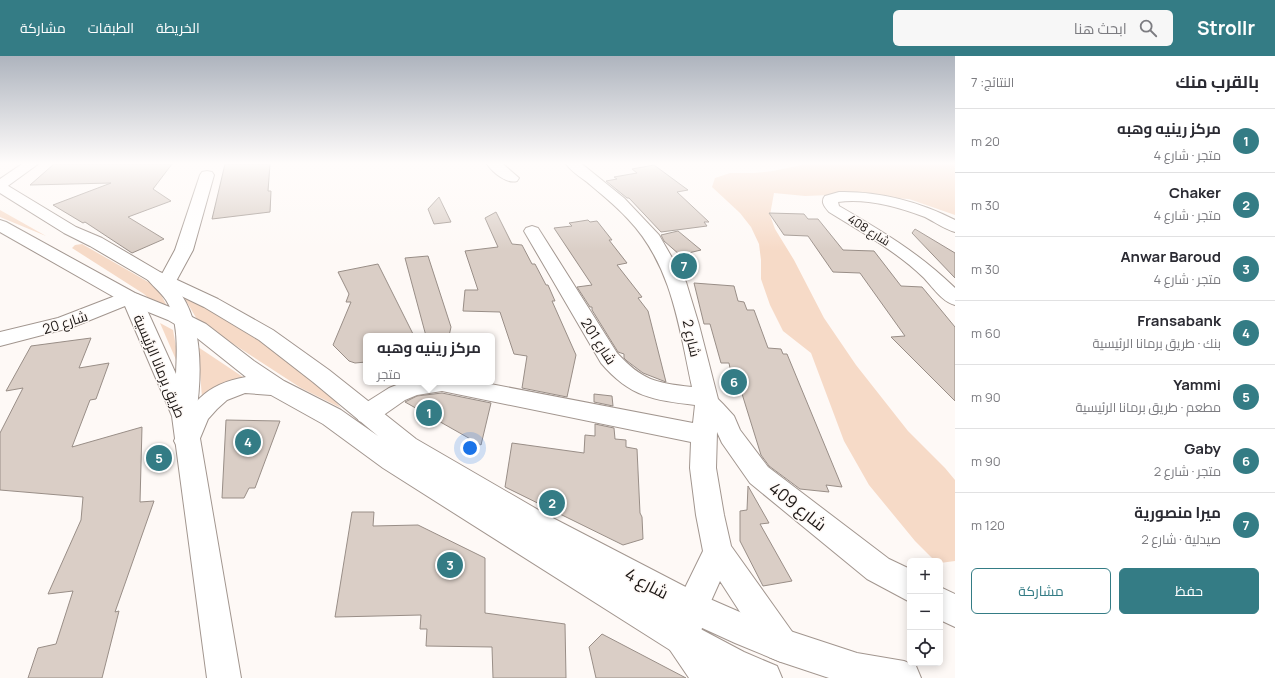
<!DOCTYPE html>
<html lang="ar">
<meta charset="utf-8">
<style>
:root{--surface:#fff;--page:#f7f7f7;--text:#2b2b33;--muted:#7c7c81;--line:#e1e1e2;--accent:#347c85}
body{margin:0;font-family:Manrope,Cairo,sans-serif;background:var(--page);color:var(--text);direction:rtl}
.controls{position:absolute;right:12px;bottom:12px;display:grid;overflow:hidden;border-radius:6px;box-shadow:0 2px 10px #0003}
.controls button{width:36px;height:36px;display:grid;place-items:center;padding:0;border:0;border-bottom:1px solid var(--line);background:var(--surface);color:var(--text);font:20px sans-serif}
.you{position:absolute;left:470px;top:392px;width:14px;height:14px;margin:-10px;border:3px solid #fff;border-radius:50%;background:#1a73e8;box-shadow:0 0 0 6px #1a73e833}
.badge{display:grid;place-items:center;width:26px;height:26px;border-radius:50%;background:var(--accent);color:#fff;font-size:13px;font-weight:700}
.pin{position:absolute;translate:-50% -50%;border:2px solid #fff;box-shadow:0 1px 4px #0006}
.popup{position:absolute;left:363px;top:277px;width:132px;height:52px;box-sizing:border-box;display:grid;place-content:center;border-radius:6px;background:var(--surface);filter:drop-shadow(0 1px 3px #0005);font-size:13px;white-space:nowrap;color:var(--muted)}
.popup b{font-size:15px;color:var(--text)}
.popup::after{content:'';position:absolute;left:50%;top:100%;margin-left:-8px;border:8px solid transparent;border-top-color:var(--surface)}
.list{margin:0;padding:0;list-style:none}
h2{display:flex;justify-content:space-between;align-items:center;height:52px;margin:0;padding:0 16px;font-size:17px}
h2 small{font-size:13px;font-weight:400;color:var(--muted)}
.list li{display:grid;grid-template-columns:26px 1fr auto;gap:12px;align-items:center;box-sizing:border-box;height:64px;padding:0 16px;border-top:1px solid var(--line)}
.list b{display:block;font-size:15px;white-space:nowrap}
.list p{margin:0;font-size:13px;white-space:nowrap;color:var(--muted)}
.list em{font-size:13px;font-style:normal;color:var(--muted)}
.actions{display:flex;gap:8px;padding:12px 16px}
.actions a{flex:1;padding:9px 0;border:1px solid var(--accent);border-radius:6px;text-align:center;font-size:14px;color:var(--accent)}
.actions .main{background:var(--accent);color:#fff}
.icon{flex:none;width:22px;height:22px;fill:none;stroke:currentColor;stroke-width:2;stroke-linecap:round;stroke-linejoin:round}
.map{position:relative;flex:none;width:955px;height:622px;overflow:hidden;direction:ltr}
header{display:flex;align-items:center;gap:24px;box-sizing:border-box;height:56px;padding:0 20px;background:var(--accent);color:#fff}
header strong{font-size:19px}
nav{display:flex;gap:22px;margin-inline-start:auto;font-size:14px}
.search{width:280px;height:36px;background:var(--page);display:flex;align-items:center;gap:10px;box-sizing:border-box;padding:0 14px;border-radius:6px;color:var(--muted);font-size:15px}
main{display:flex}
aside{flex:1;background:var(--surface)}
.map>svg:first-child{display:block}
</style>
<header>
<strong>Strollr</strong>
<div class="search"><svg class="icon" aria-label="search" viewBox="0 0 24 24"><circle cx="10" cy="10" r="6"/><path d="M15 15l6 6"/></svg>ابحث هنا</div>
<nav><a>الخريطة</a><a>الطبقات</a><a>مشاركة</a></nav>
</header>
<main>
<aside>
<h2>بالقرب منك<small>النتائج: 7</small></h2>
<ul class="list">
<li><span class="badge">1</span><div><b>مركز رينيه وهبه</b><p>متجر · شارع 4</p></div><em>20 m</em></li>
<li><span class="badge">2</span><div><b>Chaker</b><p>متجر · شارع 4</p></div><em>30 m</em></li>
<li><span class="badge">3</span><div><b>Anwar Baroud</b><p>متجر · شارع 4</p></div><em>30 m</em></li>
<li><span class="badge">4</span><div><b>Fransabank</b><p>بنك · طريق برمانا الرئيسية</p></div><em>60 m</em></li>
<li><span class="badge">5</span><div><b>Yammi</b><p>مطعم · طريق برمانا الرئيسية</p></div><em>90 m</em></li>
<li><span class="badge">6</span><div><b>Gaby</b><p>متجر · شارع 2</p></div><em>90 m</em></li>
<li><span class="badge">7</span><div><b>ميرا منصورية</b><p>صيدلية · شارع 2</p></div><em>120 m</em></li>
</ul>
<div class="actions"><a class="main">حفظ</a><a>مشاركة</a></div>
</aside>
<div class="map">
<svg width="955" height="622" viewBox="0 0 955 622">
<rect width="100%" height="100%" fill="#fef9f6"/>
<g fill="#f6dac7">
<path d="M806,108H955V159L909,143L830,139L805,140L774,137L770,159L775,173L794,204L824,262L856,309L908,375L945,412L955,424V505L940,507V505H935L915,485L869,429L844,385L811,297L783,275L770,249L761,223V204L759,188L751,171L740,157L712,131L715,122L730,117H754L773,115Z"/>
<path d="M0,154L46,180L0,161Z"/>
<path d="M82,188L157,231L168,252L156,249L144,238L72,192L75,189Z"/>
<path d="M179,233L307,313L341,352L301,332L198,265Z"/>
<path d="M160,267L173,274L180,313Z"/>
<path d="M198,291L246,323C227,324 216,330 202,342Z"/>
</g>
<g fill="#dacec6" stroke="#998e87">
<path d="M54,108H172L153,133L171,145L128,161L164,183L132,197L85,166L83,167L53,149L111,127L30,129Z"/>
<path d="M225,108H270L268,135H271L270,156L212,163Z"/>
<path d="M654,109L688,134L677,136L709,166H704L707,170L661,176L629,142H627L606,125L617,123L614,121L637,117L632,113Z"/>
<path d="M439,141L451,166L434,168L428,153Z"/>
<path d="M496,156L512,188L522,189L532,208H535L546,229H548L555,245H552L576,299L567,341L522,332L527,300L514,298L500,256L463,255L465,234H478L465,195L498,191L485,162Z"/>
<path d="M769,157L804,158L808,163H818L843,194L874,195L901,230L922,231L955,271V345L891,281L905,280L860,217L833,216L808,180L784,179Z"/>
<path d="M588,164L590,166L597,165L612,184H609L627,207L617,209L642,241L638,242L648,255L666,326L643,317L627,305L624,302V298L618,296L592,254V251H590L577,231L592,229L554,172L572,170L569,167Z"/>
<path d="M915,173L955,197V222L912,177Z"/>
<path d="M678,175L701,194L680,199L664,185L661,179Z"/>
<path d="M428,200L451,271L449,280H426L405,202Z"/>
<path d="M378,208L414,280H366V306L355,307L349,305L333,289L351,246H346L349,238L338,216Z"/>
<path d="M694,227L734,230L738,245L744,246L747,254H754L768,292L781,293L783,298H787L842,431L826,429L829,436L800,433L769,410L761,399L734,312H730L729,307H721L710,268H704Z"/>
<path d="M91,282L79,312L109,307L96,343L90,344L72,391L142,371L140,446L154,445L115,556L119,555L102,622H28L38,592L56,588L73,535L48,538L81,464L83,441L0,434V377L23,332L6,335L31,290Z"/>
<path d="M442,337L491,347L481,389L405,346L417,340Z"/>
<path d="M594,338L612,340L613,350L594,346Z"/>
<path d="M226,364L280,365L255,432H249L244,442H222Z"/>
<path d="M595,368L614,372L615,383L626,384V391L637,393L640,457L642,461L643,483L623,489L505,431L512,387L584,397L585,379L595,380Z"/>
<path d="M748,430L769,467L760,468L792,525L763,530L740,485V455L747,454Z"/>
<path d="M352,456H374L373,470L418,469L485,502V557L565,568L566,622H493L492,591L426,590L427,573H420L421,559L335,561Z"/>
<path d="M602,578L686,622H596L589,591Z"/>
</g>
<g fill="none" stroke-linecap="round" stroke-linejoin="round">
<defs>
<g id="minor">
<path d="M22,108H38L5,132L0,133V123Z"/>
<path d="M487,108H503L519,122L517,125C507,128 493,117 487,108Z"/>
<path d="M566,108H582L624,142L659,179L686,226L699,269L718,343L723,348L734,360L740,374L768,411L889,503L910,513V546L867,523L750,427L722,387L717,376L716,412L724,459L731,490L793,577L798,589L793,601L781,606L769,601L720,525L707,554L700,579L721,610L726,622H689L670,594L665,582L681,540L703,495L696,459L690,412L691,386L442,335L417,339L405,344L375,365L367,367L359,365L355,358L359,351L389,332L404,326H480L693,367L695,349C653,344 630,341 601,307L524,175L526,172L532,170L538,172L617,297C642,324 655,327 692,331C679,271 672,209 628,163C615,149 601,138 587,126C580,121 571,115 566,108Z"/>
<path d="M207,115L212,116L214,119L193,194L174,229C204,263 202,318 196,359L241,622H207L172,360L125,250L73,271L0,290V276L58,262L128,235L139,239L142,243L176,318C177,295 179,264 166,244C160,235 151,229 145,220L148,216L154,215L162,218L175,194L200,119L202,116Z"/>
<path d="M839,136C878,135 921,146 955,164V176C944,173 935,166 925,161C899,151 865,142 838,146L839,150C882,175 919,197 955,232V249C942,246 932,230 923,221C896,195 861,176 829,156C825,151 820,146 825,140Z"/>
<path d="M940,531L955,538V571L940,564Z"/>
</g>
<path id="major" d="M0,127L5,128L76,171L102,182L160,216L218,243L273,274L329,314L416,383L547,459L703,540L742,557L781,572L857,597L904,605L916,610L921,622H829L781,606L735,587L676,560L744,596L777,610L782,622H724L720,620L670,594L383,412L323,368L271,339L245,337L227,344L217,353L208,363L196,392L187,395L178,392L174,385C189,348 205,328 246,321L192,278L168,264L121,245L0,176V164L6,166L135,237L182,256L206,268L254,305L284,325L341,354L378,380L313,326L259,284L204,251L148,224L90,190L64,177L0,137Z"/>
</defs>
<use href="#minor" stroke="#a2968f" stroke-width="2"/>
<use href="#major" stroke="#a2968f" stroke-width="2"/>
<use href="#minor" fill="#fff" fill-rule="evenodd"/>
<use href="#major" fill="#fff" fill-rule="evenodd"/>
</g>
<linearGradient id="sky" x2="0" y2="1"><stop stop-color="#aeb4be"/><stop offset="0.55" stop-color="#fffcfb"/><stop offset="1" stop-color="#fffcfb" stop-opacity="0"/></linearGradient>
<rect width="955" height="195" fill="url(#sky)"/>
<g text-anchor="middle" dominant-baseline="central" stroke-width="3" stroke-linejoin="round" paint-order="stroke">
<g font-size="12" fill="#1c1715" stroke="#fef9f6">
<text transform="translate(869 174) rotate(32)">شارع 408</text>
</g>
<g font-size="14" fill="#1c1715" stroke="#fef9f6">
<text transform="translate(65 266) rotate(-18)">شارع 20</text>
<text transform="translate(692 282) rotate(77)">شارع 2</text>
<text transform="translate(599 285) rotate(57)">شارع 201</text>
<text transform="translate(160 310) rotate(67)">طريق برمانا الرئيسية</text>
</g>
<g font-size="17" fill="#1c1715" stroke="#fef9f6">
<text transform="translate(798 450) rotate(38)">شارع 409</text>
<text transform="translate(647 527) rotate(28)">شارع 4</text>
</g>
</g>
</svg>
<div class="controls">
<button>+</button>
<button>−</button>
<button><svg class="icon" aria-label="locate" viewBox="0 0 24 24"><circle cx="12" cy="12" r="6"/><path d="M12 2v4M12 18v4M2 12h4M18 12h4"/></svg></button>
</div>
<div class="you"></div>
<div class="pin badge" style="left:429px;top:357px">1</div>
<div class="popup"><b>مركز رينيه وهبه</b>متجر</div>
<div class="pin badge" style="left:552px;top:447px">2</div>
<div class="pin badge" style="left:450px;top:509px">3</div>
<div class="pin badge" style="left:248px;top:386px">4</div>
<div class="pin badge" style="left:159px;top:402px">5</div>
<div class="pin badge" style="left:734px;top:326px">6</div>
<div class="pin badge" style="left:684px;top:210px">7</div>
</div>
</main>
